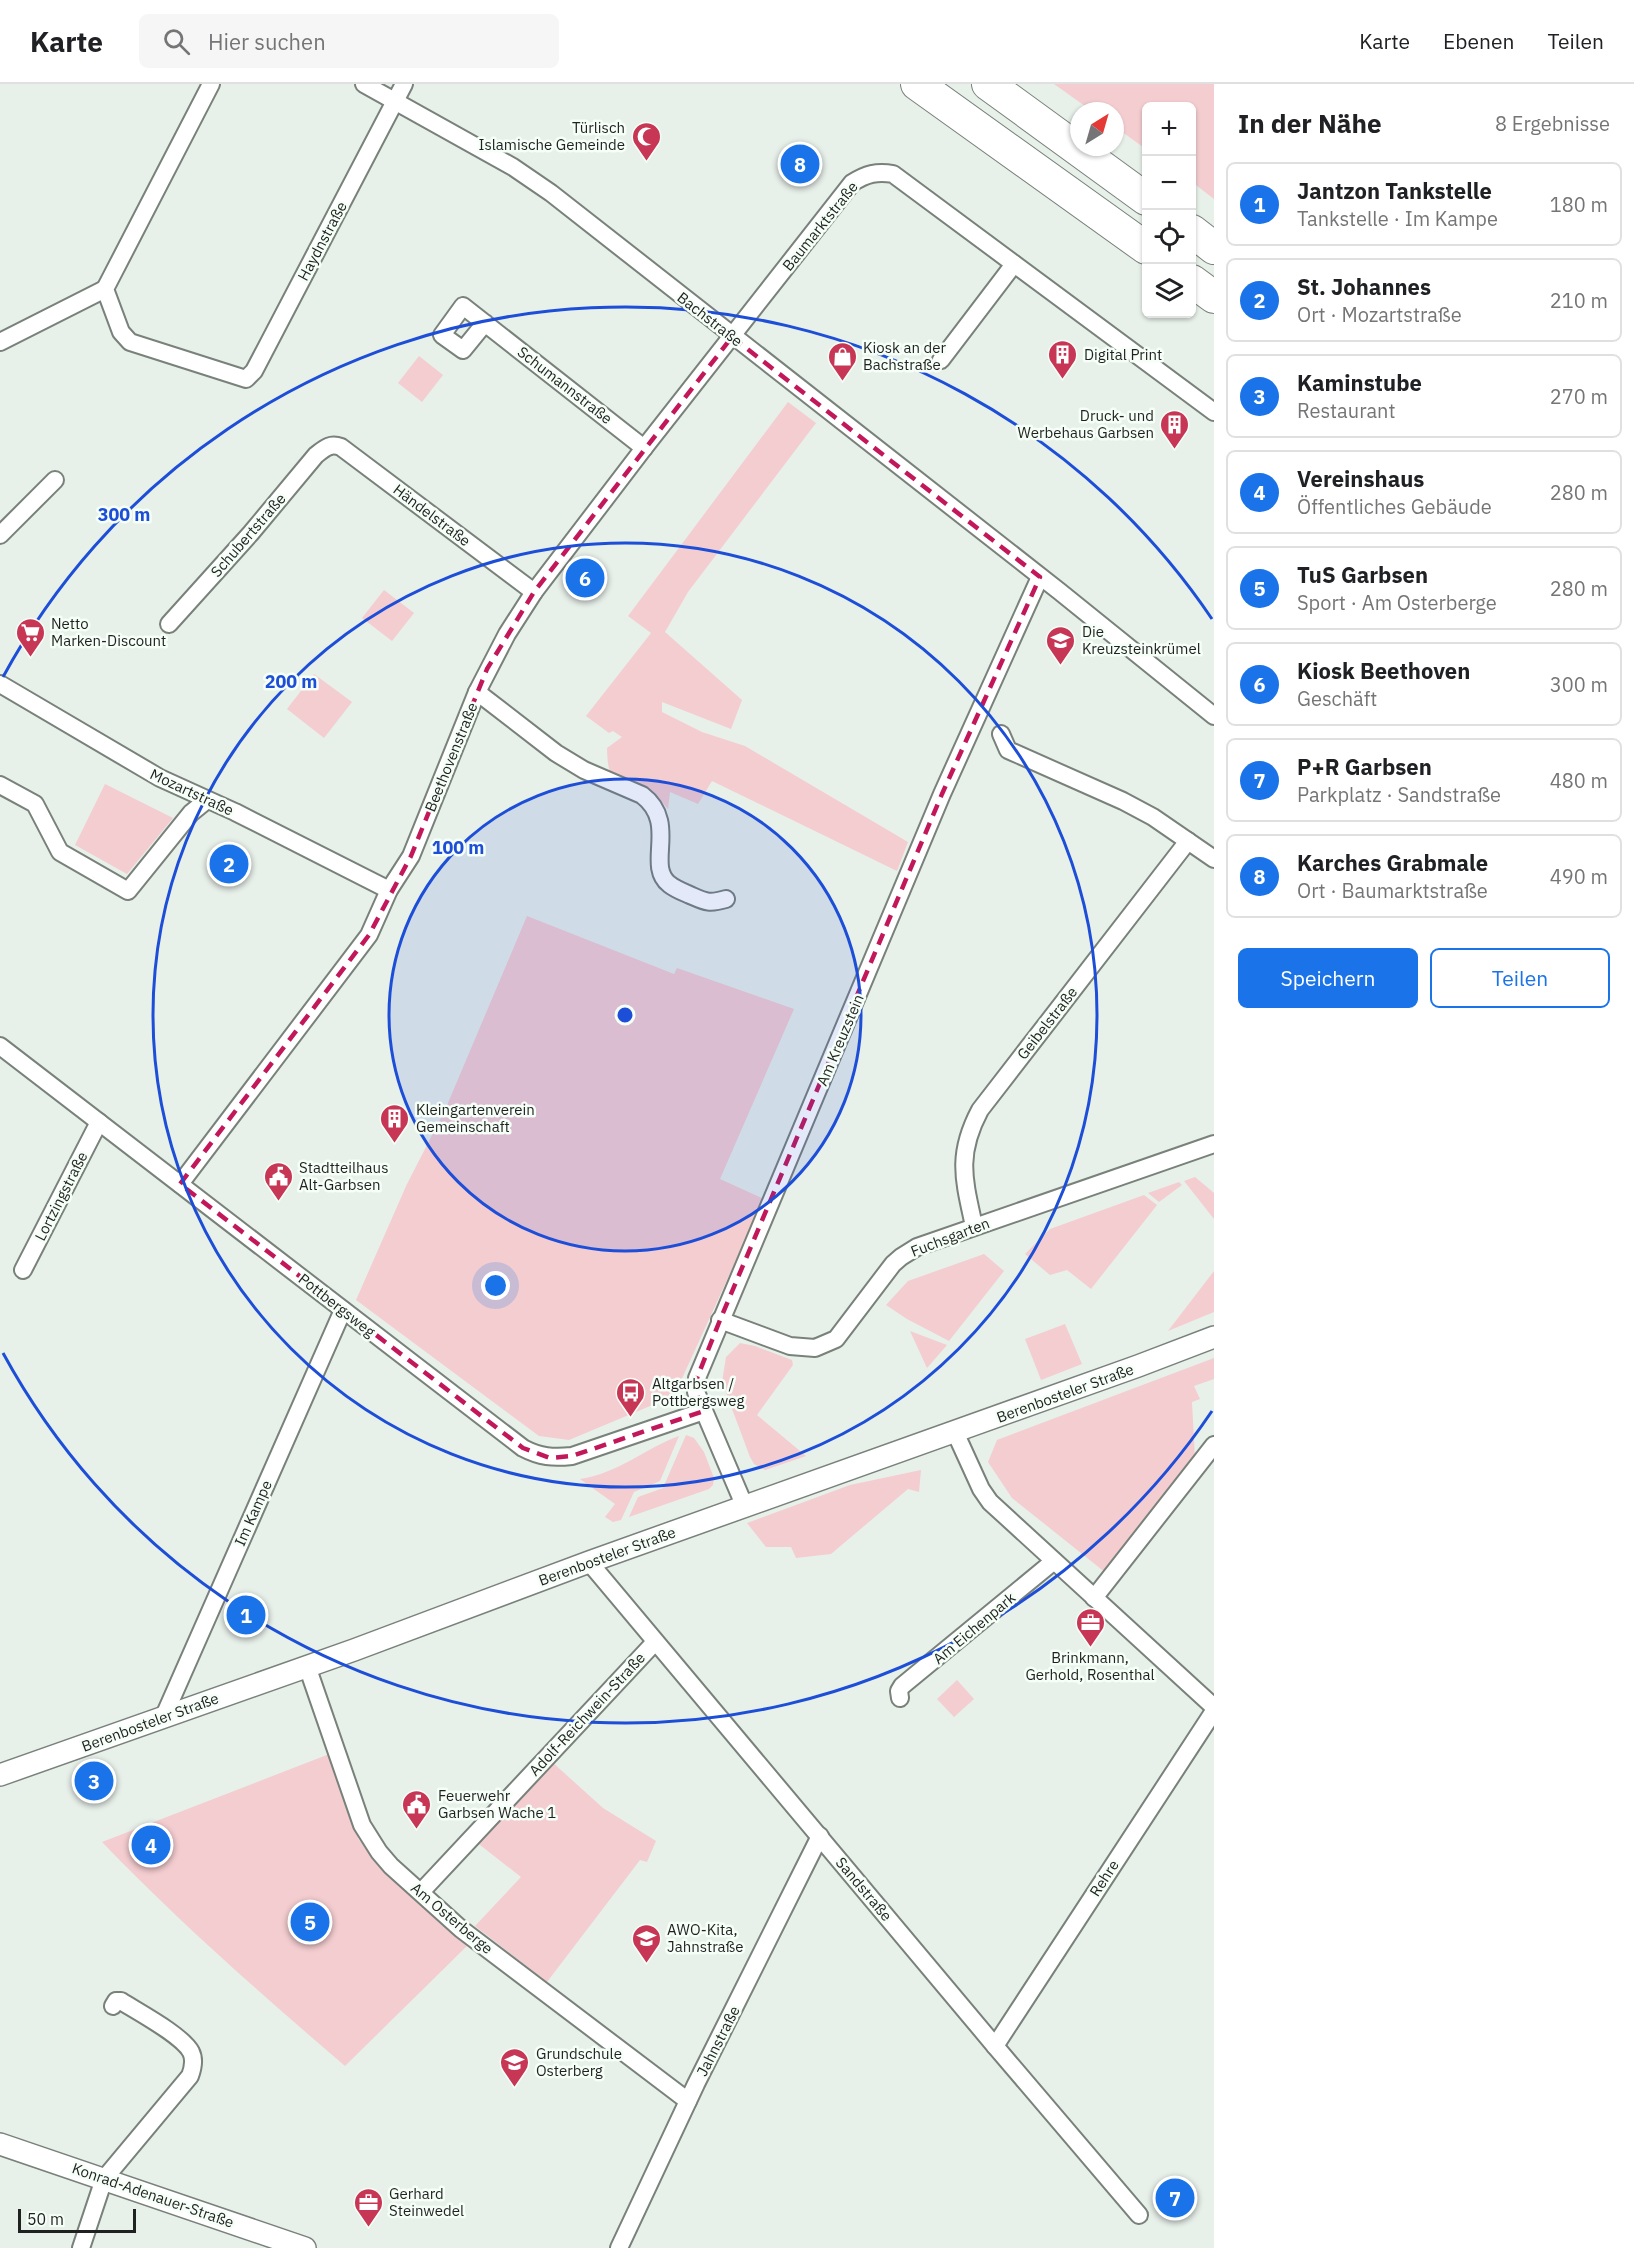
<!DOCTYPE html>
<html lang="de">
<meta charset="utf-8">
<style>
:root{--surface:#fff;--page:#f6f6f6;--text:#202124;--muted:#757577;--line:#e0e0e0;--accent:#1a73e8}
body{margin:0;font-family:"IBM Plex Sans",sans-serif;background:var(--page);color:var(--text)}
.controls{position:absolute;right:18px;top:18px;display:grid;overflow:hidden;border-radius:9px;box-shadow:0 2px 4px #0004}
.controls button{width:54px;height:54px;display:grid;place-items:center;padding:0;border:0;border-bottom:2px solid var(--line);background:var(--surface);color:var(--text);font:30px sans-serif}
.compass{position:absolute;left:1070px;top:18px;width:54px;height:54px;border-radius:50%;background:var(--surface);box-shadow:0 2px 4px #0004;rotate:37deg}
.scale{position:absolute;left:18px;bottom:15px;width:118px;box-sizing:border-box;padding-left:6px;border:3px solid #1f2220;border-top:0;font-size:16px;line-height:21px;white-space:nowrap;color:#1f2220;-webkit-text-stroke:4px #f6fef8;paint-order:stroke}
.you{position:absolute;left:496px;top:1202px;width:21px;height:21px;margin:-15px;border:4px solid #fff;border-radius:50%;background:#1a73e8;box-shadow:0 0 0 9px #1a73e833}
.badge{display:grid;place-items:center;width:39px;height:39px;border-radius:50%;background:var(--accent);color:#fff;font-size:20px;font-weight:700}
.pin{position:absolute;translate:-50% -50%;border:3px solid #fff;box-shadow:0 2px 6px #0006}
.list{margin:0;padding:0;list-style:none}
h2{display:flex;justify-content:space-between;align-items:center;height:78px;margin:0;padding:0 24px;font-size:26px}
h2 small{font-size:20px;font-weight:400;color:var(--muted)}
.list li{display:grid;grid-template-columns:39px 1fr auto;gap:18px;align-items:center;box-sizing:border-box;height:84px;margin:0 12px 12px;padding:0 12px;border:2px solid var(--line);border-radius:9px}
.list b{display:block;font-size:22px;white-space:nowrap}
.list p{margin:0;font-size:20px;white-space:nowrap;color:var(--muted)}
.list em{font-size:20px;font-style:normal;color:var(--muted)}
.actions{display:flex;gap:12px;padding:18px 24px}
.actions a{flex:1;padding:14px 0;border:2px solid var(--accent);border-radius:9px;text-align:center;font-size:21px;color:var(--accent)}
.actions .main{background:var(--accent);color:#fff}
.icon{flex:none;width:33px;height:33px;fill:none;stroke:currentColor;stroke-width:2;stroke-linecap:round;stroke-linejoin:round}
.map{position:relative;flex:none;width:1214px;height:2164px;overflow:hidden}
header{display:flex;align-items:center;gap:36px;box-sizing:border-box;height:84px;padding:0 30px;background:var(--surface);border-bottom:2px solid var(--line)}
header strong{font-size:28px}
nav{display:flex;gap:33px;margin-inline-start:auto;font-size:21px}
.search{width:420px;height:54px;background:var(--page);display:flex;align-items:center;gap:15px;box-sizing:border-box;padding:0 21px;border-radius:9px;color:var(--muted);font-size:22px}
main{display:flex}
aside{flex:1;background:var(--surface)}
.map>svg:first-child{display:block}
</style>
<header>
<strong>Karte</strong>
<div class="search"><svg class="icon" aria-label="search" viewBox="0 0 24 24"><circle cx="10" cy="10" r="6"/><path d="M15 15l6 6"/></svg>Hier suchen</div>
<nav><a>Karte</a><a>Ebenen</a><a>Teilen</a></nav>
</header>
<main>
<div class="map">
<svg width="1214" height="2164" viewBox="0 0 1214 2164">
<rect width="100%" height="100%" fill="#e8f0ea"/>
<g fill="#f4cdd0">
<path d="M1054,0H1214V115L1192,98V22H1146V65L1115,43V27H1092Z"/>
<path d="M419,272L443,291L422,318L398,299Z"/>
<path d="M788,318L816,339L688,508L665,548L742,616L731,645L662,618V628L702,648L745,662L908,758L897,787L712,697L698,720L670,708L668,725L657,712L643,701L638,703C611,693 608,696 607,664L622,653L613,647L609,649L586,632L651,549L628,532Z"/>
<path d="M384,506L414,529L392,557L362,534Z"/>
<path d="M314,590L352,618L324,654L287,625Z"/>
<path d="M105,700L173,734L127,790L75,761Z"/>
<path d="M527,832L674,890L677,884L794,925L720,1095L764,1115L674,1312L569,1356L539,1352L356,1216L407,1100L445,1026Z"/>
<path d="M1195,1093L1214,1109V1135L1184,1097Z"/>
<path d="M1179,1098L1182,1101L1159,1118L1148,1109Z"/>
<path d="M1144,1111L1157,1121L1091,1205L1067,1186L1050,1191L1025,1170L1050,1145Z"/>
<path d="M984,1170L1004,1187L949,1257L907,1235L886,1221L908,1197Z"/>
<path d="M1214,1187V1228L1168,1247Z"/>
<path d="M1065,1240L1082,1280L1041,1296L1025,1255Z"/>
<path d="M910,1247L947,1261L927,1284Z"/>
<path d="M740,1259L755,1262L792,1276L793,1281L757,1331L806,1372L765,1386L754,1380L750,1373L722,1298L726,1273Z"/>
<path d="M1214,1274V1295L1194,1302L1200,1315L1192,1318L1195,1375L1106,1489L1012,1414L988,1378L997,1356Z"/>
<path d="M686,1351L694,1354L704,1368L714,1394L713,1401L709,1405L629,1433L638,1413L663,1404Z"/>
<path d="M679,1352L660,1397L634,1408L621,1436L613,1438L605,1433L615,1420L580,1395C619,1389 644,1365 679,1352Z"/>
<path d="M921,1386L919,1408L908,1405L831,1470L796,1474L791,1463H766L747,1439L850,1401Z"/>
<path d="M957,1596L974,1615L954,1633L937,1615Z"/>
<path d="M332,1669L359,1756L469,1860L345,1982C261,1910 179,1838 102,1758Z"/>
<path d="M551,1677L603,1724L656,1757L647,1778L640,1776L547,1898L475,1842L521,1793L475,1757Z"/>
</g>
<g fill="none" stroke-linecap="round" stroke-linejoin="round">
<defs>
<g id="minor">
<path d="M211,0L105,205L121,248L130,258L246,295L254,287L404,0"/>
<path d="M364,0L513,83L551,109L1059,507L1214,632"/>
<path d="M485,239L463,266L442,251L463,222L644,364"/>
<path d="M0,258L105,205"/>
<path d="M941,276L1014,180"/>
<path d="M0,451L55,396"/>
<path d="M169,540L251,449L316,371C325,364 330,359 341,363L534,508"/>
<path d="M0,600L160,694L235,728L389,806"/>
<path d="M477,608L556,669L584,686L642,711C679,739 645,781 669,800C675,805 683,808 690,811C706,818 709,820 726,815"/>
<path d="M1001,650L1008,666L1123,717L1153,733L1214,775"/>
<path d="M0,701L35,720L60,768L128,807L191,729L207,716"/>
<path d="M0,962L523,1364C540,1373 553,1374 572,1372L704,1327"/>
<path d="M180,1100L369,851L389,806L411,772L477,608L507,550L534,508L644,364L852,99C866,90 877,87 893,90L1214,328"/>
<path d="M974,1142C964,1096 956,1071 980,1026L1188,757"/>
<path d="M23,1186L99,1038"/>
<path d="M720,1236L790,1262L815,1264L836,1255L893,1180L901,1173L917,1163L1214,1060"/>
<path d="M955,1348L981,1405L990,1418L1214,1623"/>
<path d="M745,1423L696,1308L697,1294L942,710L1040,493"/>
<path d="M589,1478L995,1962L1139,2131"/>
<path d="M1094,1514L1214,1361"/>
<path d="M307,1582L362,1741L379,1768L391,1782L461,1845L688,2017"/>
<path d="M900,1614L899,1607L902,1602L1054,1477"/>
<path d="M164,1632L343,1226"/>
<path d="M421,1808L655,1558"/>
<path d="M995,1962L1214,1627"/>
<path d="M81,2164L104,2095L190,1992C193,1984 195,1976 191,1968C182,1951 138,1928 121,1917H116L113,1922"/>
<path d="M619,2164L696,2000L820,1752"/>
</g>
<g id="tertiary">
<path d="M0,1691L354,1566L589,1478L1138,1282L1214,1253"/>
<path d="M0,2060L305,2164"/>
</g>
<g id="motorway">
<path d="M917,0L1146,164"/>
<path d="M988,0L1146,115"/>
<path d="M1192,147L1214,164"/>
<path d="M1192,197L1214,213"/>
</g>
</defs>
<use href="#minor" stroke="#79817b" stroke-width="20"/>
<use href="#tertiary" stroke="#79817b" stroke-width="24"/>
<use href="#motorway" stroke="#79817b" stroke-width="34"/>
<use href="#minor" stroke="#fff" stroke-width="16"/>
<use href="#tertiary" stroke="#fff" stroke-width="21"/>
<use href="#motorway" stroke="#fff" stroke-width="32"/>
</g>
<path fill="none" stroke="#c2185b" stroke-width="4.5" stroke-dasharray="12 8" stroke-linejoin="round" d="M732,253L1040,493L942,710L720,1236L697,1294L696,1308L704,1327L572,1372L550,1374L523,1364L180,1100L369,851L411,772L487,585L534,508Z"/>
<circle cx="625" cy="931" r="236" fill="#1d4ed8" fill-opacity=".12"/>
<g fill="none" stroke="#1d4ed8" stroke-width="3">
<circle cx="625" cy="931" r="236"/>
<circle cx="625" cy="931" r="472"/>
<path d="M1212 1327A708 708 0 0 1 3 1269M3 593A708 708 0 0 1 1212 535"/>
</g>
<defs>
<symbol id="mosque-pin" viewBox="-11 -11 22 30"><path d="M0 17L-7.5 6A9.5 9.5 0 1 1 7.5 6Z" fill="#c73755" stroke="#f6fef8"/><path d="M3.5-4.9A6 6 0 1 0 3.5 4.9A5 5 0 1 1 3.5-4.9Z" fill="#fff"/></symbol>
<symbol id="building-pin" viewBox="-11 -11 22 30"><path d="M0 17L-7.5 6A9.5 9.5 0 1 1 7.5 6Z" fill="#c73755" stroke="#f6fef8"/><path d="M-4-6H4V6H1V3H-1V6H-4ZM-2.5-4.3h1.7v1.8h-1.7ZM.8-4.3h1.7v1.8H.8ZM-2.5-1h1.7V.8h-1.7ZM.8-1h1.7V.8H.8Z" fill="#fff"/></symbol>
<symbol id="shop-pin" viewBox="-11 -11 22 30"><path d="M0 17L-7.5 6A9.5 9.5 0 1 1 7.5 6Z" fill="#c73755" stroke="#f6fef8"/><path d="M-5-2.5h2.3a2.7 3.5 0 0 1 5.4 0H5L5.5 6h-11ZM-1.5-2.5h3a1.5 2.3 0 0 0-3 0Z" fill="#fff"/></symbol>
<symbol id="supermarket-pin" viewBox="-11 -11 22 30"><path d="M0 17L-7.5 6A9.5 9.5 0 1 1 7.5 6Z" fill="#c73755" stroke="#f6fef8"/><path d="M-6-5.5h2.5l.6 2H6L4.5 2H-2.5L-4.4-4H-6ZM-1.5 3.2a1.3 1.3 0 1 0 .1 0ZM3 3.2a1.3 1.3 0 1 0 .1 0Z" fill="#fff"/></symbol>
<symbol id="school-pin" viewBox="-11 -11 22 30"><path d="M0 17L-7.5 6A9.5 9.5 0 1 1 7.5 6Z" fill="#c73755" stroke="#f6fef8"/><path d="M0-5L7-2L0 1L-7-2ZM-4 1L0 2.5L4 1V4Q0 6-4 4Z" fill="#fff"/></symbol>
<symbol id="civic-pin" viewBox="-11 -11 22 30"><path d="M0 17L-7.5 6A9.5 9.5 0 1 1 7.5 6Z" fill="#c73755" stroke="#f6fef8"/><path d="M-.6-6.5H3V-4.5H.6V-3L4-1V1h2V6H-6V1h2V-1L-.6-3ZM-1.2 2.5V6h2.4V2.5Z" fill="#fff"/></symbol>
<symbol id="bus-pin" viewBox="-11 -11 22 30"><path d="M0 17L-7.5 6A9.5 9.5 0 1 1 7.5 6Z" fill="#c73755" stroke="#f6fef8"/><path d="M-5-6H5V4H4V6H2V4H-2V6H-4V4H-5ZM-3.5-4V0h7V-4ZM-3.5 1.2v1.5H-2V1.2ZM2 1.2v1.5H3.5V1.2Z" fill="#fff"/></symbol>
<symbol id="office-pin" viewBox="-11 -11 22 30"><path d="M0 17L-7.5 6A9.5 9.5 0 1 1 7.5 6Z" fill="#c73755" stroke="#f6fef8"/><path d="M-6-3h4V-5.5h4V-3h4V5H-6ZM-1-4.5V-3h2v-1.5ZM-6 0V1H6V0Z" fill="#fff"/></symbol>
</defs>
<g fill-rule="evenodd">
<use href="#mosque-pin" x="630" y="36" width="33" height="45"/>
<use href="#building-pin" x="1046" y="254" width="33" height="45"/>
<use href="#shop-pin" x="826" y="256" width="33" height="45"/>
<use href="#building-pin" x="1158" y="324" width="33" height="45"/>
<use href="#supermarket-pin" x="14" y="532" width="33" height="45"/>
<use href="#school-pin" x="1044" y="540" width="33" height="45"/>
<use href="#building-pin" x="378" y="1018" width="33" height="45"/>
<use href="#civic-pin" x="262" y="1076" width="33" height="45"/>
<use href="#bus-pin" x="614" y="1292" width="33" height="45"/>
<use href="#office-pin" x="1074" y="1522" width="33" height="45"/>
<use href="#civic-pin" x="400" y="1704" width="33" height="45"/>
<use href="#school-pin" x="630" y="1838" width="33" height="45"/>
<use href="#school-pin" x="498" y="1962" width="33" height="45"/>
<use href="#office-pin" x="352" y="2102" width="33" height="45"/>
</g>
<g text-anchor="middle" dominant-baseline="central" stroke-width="5" stroke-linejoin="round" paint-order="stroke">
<g font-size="15" fill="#1f2220" stroke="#f6fef8" text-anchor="start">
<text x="625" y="43" text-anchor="end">Türlisch<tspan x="625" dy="17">Islamische Gemeinde</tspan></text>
<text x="863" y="263">Kiosk an der<tspan x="863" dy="17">Bachstraße</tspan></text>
<text x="1084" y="270">Digital Print</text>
<text x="1154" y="331" text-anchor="end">Druck- und<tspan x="1154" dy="17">Werbehaus Garbsen</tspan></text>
<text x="51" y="539">Netto<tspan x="51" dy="17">Marken-Discount</tspan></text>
<text x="1082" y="547">Die<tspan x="1082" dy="17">Kreuzsteinkrümel</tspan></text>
<text x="416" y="1025">Kleingartenverein<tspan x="416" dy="17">Gemeinschaft</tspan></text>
<text x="299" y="1083">Stadtteilhaus<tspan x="299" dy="17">Alt-Garbsen</tspan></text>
<text x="652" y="1299">Altgarbsen /<tspan x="652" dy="17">Pottbergsweg</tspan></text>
<text x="1090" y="1573" text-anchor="middle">Brinkmann,<tspan x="1090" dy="17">Gerhold, Rosenthal</tspan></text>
<text x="438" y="1711">Feuerwehr<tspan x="438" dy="17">Garbsen Wache 1</tspan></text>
<text x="667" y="1845">AWO-Kita,<tspan x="667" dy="17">Jahnstraße</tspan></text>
<text x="536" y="1969">Grundschule<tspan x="536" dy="17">Osterberg</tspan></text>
<text x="389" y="2109">Gerhard<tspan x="389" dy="17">Steinwedel</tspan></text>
</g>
<g font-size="15" fill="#1f2220" stroke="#f6fef8">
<text transform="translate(820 142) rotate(-51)">Baumarktstraße</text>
<text transform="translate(322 157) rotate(-62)">Haydnstraße</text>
<text transform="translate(710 235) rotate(38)">Bachstraße</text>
<text transform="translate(565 301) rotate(38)">Schumannstraße</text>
<text transform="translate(432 431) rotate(37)">Händelstraße</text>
<text transform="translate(248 451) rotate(-49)">Schubertstraße</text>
<text transform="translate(451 673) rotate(-68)">Beethovenstraße</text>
<text transform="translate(192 708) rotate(25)">Mozartstraße</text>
<text transform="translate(1047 939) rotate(-52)">Geibelstraße</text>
<text transform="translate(840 956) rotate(-67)">Am Kreuzstein</text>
<text transform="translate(61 1112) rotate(-63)">Lortzingstraße</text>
<text transform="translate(950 1153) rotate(-21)">Fuchsgarten</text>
<text transform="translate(337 1221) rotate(38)">Pottbergsweg</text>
<text transform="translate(1065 1309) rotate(-20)">Berenbosteler Straße</text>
<text transform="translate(253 1429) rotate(-66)">Im Kampe</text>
<text transform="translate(607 1472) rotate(-20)">Berenbosteler Straße</text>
<text transform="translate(974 1544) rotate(-40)">Am Eichenpark</text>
<text transform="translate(587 1630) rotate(-47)">Adolf-Reichwein-Straße</text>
<text transform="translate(150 1638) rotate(-20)">Berenbosteler Straße</text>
<text transform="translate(1104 1794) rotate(-57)">Rehre</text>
<text transform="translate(864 1805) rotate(50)">Sandstraße</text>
<text transform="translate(452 1834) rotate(40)">Am Osterberge</text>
<text transform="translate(718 1957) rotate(-63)">Jahnstraße</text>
<text transform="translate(153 2111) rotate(19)">Konrad-Adenauer-Straße</text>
</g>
</g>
<circle cx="625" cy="931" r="9" fill="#1d4ed8" stroke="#f6fef8" stroke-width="3"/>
<g font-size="18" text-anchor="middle" font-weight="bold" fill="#1d4ed8" stroke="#f6fef8" stroke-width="5" stroke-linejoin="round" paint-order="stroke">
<text x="124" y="437">300 m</text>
<text x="291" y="604">200 m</text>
<text x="458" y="770">100 m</text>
</g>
</svg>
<div class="controls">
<button>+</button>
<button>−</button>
<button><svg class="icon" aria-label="locate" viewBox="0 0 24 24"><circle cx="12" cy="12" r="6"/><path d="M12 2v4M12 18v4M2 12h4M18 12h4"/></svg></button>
<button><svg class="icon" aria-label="layers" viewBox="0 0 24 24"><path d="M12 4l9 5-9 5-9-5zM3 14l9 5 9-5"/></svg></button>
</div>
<svg class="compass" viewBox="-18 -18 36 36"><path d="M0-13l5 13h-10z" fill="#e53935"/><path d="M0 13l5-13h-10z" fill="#757577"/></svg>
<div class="scale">50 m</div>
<div class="you"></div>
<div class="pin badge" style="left:246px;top:1531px">1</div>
<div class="pin badge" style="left:229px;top:780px">2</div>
<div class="pin badge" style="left:94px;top:1697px">3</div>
<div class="pin badge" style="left:151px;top:1761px">4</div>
<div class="pin badge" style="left:310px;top:1838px">5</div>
<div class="pin badge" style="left:585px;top:494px">6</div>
<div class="pin badge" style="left:1175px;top:2114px">7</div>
<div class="pin badge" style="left:800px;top:80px">8</div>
</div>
<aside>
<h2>In der Nähe<small>8 Ergebnisse</small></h2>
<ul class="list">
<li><span class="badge">1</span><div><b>Jantzon Tankstelle</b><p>Tankstelle · Im Kampe</p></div><em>180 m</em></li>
<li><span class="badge">2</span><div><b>St. Johannes</b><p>Ort · Mozartstraße</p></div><em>210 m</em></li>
<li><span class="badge">3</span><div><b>Kaminstube</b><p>Restaurant</p></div><em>270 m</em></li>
<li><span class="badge">4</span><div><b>Vereinshaus</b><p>Öffentliches Gebäude</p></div><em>280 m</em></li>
<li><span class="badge">5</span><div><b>TuS Garbsen</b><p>Sport · Am Osterberge</p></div><em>280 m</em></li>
<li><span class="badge">6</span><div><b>Kiosk Beethoven</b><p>Geschäft</p></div><em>300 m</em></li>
<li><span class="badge">7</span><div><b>P+R Garbsen</b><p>Parkplatz · Sandstraße</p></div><em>480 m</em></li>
<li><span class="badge">8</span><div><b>Karches Grabmale</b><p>Ort · Baumarktstraße</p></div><em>490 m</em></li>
</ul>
<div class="actions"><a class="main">Speichern</a><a>Teilen</a></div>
</aside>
</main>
